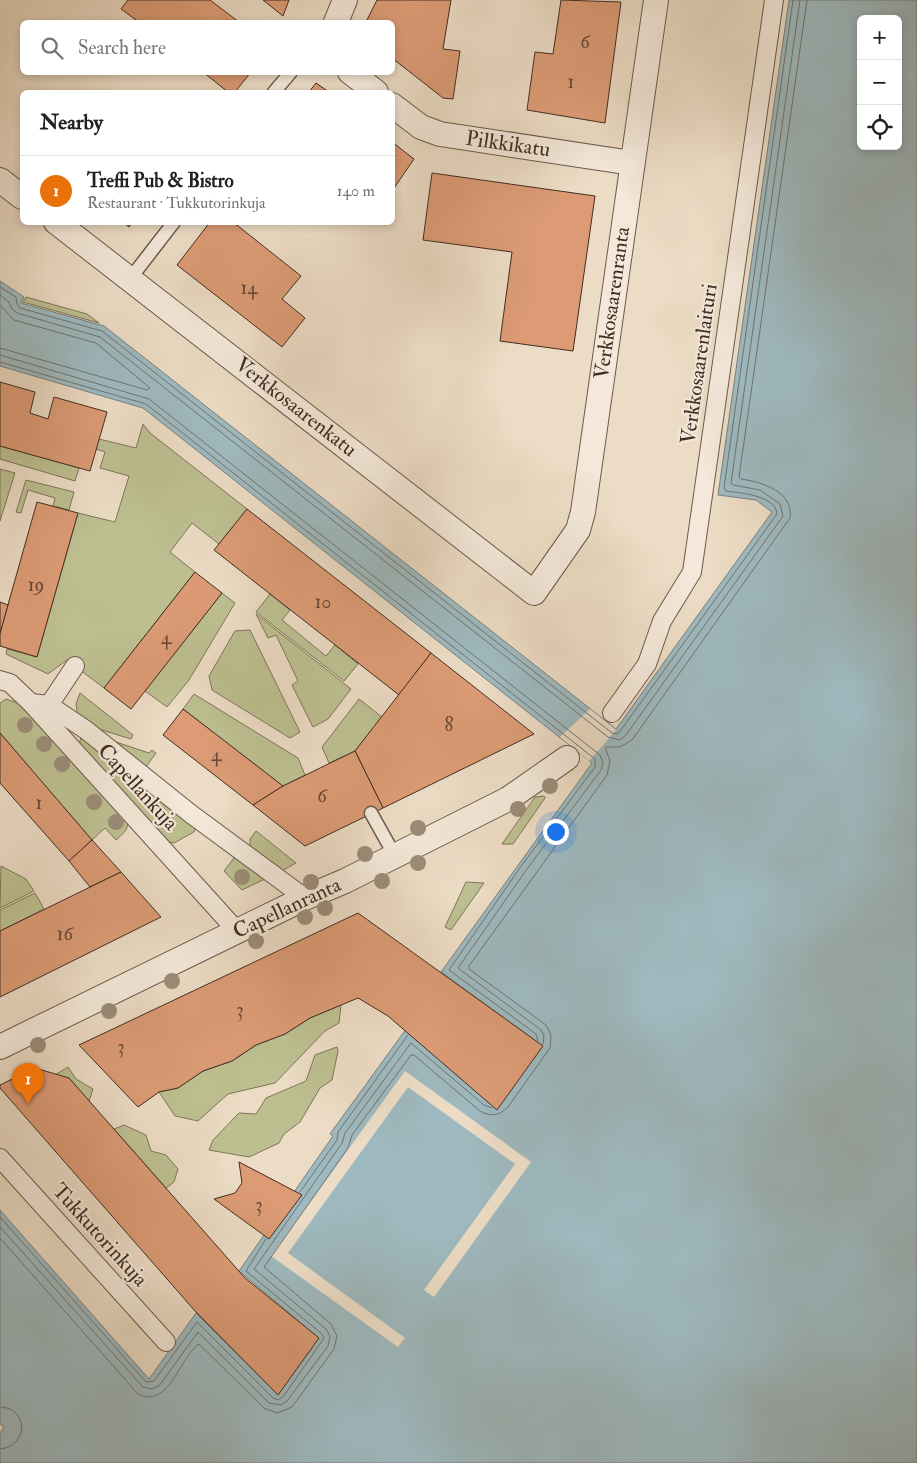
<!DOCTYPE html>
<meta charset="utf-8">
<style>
:root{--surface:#fff;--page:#f6f6f6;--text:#202124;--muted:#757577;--line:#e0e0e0;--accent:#8f2418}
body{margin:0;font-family:"IM FELL Double Pica",serif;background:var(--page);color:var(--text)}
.controls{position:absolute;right:15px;top:15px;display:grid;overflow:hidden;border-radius:8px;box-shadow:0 2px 8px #0003}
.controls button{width:45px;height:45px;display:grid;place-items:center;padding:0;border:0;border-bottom:1px solid var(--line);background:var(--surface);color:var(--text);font:25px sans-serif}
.you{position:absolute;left:555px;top:831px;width:18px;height:18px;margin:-12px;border:4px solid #fff;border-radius:50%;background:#1a73e8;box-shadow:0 0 0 8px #1a73e833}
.badge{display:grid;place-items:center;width:32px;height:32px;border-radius:50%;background:var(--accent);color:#fff;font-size:16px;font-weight:700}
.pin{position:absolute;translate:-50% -41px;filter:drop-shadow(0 1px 2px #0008)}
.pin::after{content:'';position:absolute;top:26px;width:18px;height:15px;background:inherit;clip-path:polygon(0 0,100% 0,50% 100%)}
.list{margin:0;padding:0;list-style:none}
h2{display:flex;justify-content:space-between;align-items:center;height:65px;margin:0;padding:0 20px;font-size:21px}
h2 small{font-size:16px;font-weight:400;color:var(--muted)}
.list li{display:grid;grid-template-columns:32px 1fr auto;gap:15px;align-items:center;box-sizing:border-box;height:70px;padding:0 20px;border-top:1px solid var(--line)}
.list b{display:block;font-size:19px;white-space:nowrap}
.list p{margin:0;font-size:16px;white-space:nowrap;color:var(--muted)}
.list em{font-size:16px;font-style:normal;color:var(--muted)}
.icon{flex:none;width:28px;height:28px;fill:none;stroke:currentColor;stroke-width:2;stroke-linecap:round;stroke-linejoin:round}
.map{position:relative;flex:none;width:917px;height:1463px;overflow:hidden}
.search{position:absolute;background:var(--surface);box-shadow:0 2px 8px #0003;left:20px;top:20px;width:375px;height:55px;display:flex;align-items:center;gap:12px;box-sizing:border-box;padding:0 18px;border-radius:8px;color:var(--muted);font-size:19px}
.panel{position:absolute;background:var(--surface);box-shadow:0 2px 8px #0003;left:20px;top:90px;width:375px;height:135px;border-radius:8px}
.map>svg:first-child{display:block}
</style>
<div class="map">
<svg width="917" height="1463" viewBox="0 0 917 1463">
<rect width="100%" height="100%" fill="#ecdcc5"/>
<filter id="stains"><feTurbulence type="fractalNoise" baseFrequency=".004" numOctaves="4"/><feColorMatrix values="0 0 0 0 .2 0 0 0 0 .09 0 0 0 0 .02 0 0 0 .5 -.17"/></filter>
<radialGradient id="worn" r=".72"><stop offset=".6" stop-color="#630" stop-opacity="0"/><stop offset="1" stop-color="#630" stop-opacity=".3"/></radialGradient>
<g fill="#bdbf91" stroke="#7e765a">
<path d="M26,297L87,314L99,323L23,302Z"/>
<path d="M143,424L150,433L247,509L219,544L192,523L170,552L195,572L104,688L67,660L48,674L6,654L7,649L37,657L78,513L115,522L129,476L100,468L105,452L96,449L99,439L136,448Z"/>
<path d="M0,446L79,468L75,481L0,459Z"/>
<path d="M0,469L15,473L0,521Z"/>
<path d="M26,480L74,492L69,510L53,506L55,498L28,490L21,513L16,512Z"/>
<path d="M222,593L235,603L189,680L167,707L145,691Z"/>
<path d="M270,594L290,610L282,620L326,656L335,645L358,664L344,681L256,612Z"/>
<path d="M256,614L351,689L328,719L313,727L292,685L298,681L276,635L268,638Z"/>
<path d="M250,630L300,732L290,738L212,690L209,676L235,631Z"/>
<path d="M80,693L133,735L131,739L86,725L78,718L76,704Z"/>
<path d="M194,694L298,758L305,775L283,786L183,709Z"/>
<path d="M6,699L18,703L126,816C131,828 124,833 116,840L105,828L92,840L0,733V703Z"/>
<path d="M359,699L382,717L355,751L329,763L322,747Z"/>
<path d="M81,736L196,827L194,832L174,843L169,842L79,746Z"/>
<path d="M101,737L149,753L152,750L156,753L143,771Z"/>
<path d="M544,796L545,798L513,844H502L535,797Z"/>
<path d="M256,831L296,863L280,872L250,848V839Z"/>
<path d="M239,857L267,878L242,890L224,871L234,858Z"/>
<path d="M1,866L26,879L34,891L0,908Z"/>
<path d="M466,882L484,883L451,930L445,927Z"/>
<path d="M35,893L44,909L0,931V910Z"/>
<path d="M341,1005L339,1023L325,1031L275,1083L228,1094L198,1121L175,1116L159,1092L178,1088L203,1071L232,1061L256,1045L285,1034L310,1018Z"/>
<path d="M337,1047L338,1051L332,1080L320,1088L300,1122L284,1134L279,1143L249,1157L209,1150L213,1140L239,1113L256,1114L266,1098L306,1081L315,1055Z"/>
<path d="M68,1067L76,1079L93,1089L89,1101L69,1078L55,1075Z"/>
<path d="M124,1125L146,1135L151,1151L166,1155L178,1169L174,1182L166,1188L114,1129Z"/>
</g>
<path fill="#9eb9bf" stroke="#788180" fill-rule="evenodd" d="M789,0H917V1463H0V1433L4,1427L0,1424V1210L149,1379L196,1313L278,1395L319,1338L239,1271L333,1136L330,1134L409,1025L533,1039L441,972L592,763L143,408L0,366V281L24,297L21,303L104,326L616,729L772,512L756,500L718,495ZM861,19H898V146H861Z"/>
<g fill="#ecdcc5">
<path d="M590,709L616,730L589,761L560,737Z"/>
<path d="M405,1071L531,1162L434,1297L424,1290L515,1164L408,1087L288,1253L405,1338L398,1347L271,1256Z"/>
</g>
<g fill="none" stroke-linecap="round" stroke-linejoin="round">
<g stroke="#6f7370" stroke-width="1">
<path d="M0,287L16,297L17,304L20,308L102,331L612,733L618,734L777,514C776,495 739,493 726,491L724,488L793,0"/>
<path d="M0,295L9,302L12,309L17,313L100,337L608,737L620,740L626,735L783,516L780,504L760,490L733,485L731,483L800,0"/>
<path d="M0,305L14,320L96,343L150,388L147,390L0,348"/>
<path d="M0,355L149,399L600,755L603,763L601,770L527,869L458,968L541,1030L544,1036L543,1044"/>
<path d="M0,362L146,404L595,759V767L522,865L449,970L536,1034L538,1041"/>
<path d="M300,1192L337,1140L338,1132L408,1035"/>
<path d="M0,1217L146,1382L154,1381L197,1322L273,1398L278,1400L283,1397L324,1338L322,1334L246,1271L266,1239"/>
<path d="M0,1227L143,1387L151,1389L159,1386L198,1332L269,1403L281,1405L287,1401L328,1346L330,1336L326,1329L254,1269L342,1143L345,1133L411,1043L484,1105L492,1108"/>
<path d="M0,1238L138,1394C169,1410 180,1356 199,1344L264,1408L277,1413L292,1407L334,1349L337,1336L331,1324L264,1267L348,1148L352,1135L411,1055H414L480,1111C490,1117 499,1116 508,1107L550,1048L551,1035L546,1025L469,969V966L607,775L610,761L605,747H620L632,740L790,518C794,491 761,482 741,479L739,477L807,0"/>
<path d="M0,1407C12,1407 20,1414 22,1427C21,1439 13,1448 0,1449"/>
</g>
</g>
<g fill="#dc9b75" stroke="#402d22">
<path d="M128,0H210L239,22H139L121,9Z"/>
<path d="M263,0H289L283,16Z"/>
<path d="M377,0H451L443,49L460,51L453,99L443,98L392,58V22H366Z"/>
<path d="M561,0L621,2L605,123L527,110L535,52L553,54Z"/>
<path d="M203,72H251L235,92H228Z"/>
<path d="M316,83L329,92H309Z"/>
<path d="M392,142L414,159L392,191Z"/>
<path d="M432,173L595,196L573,351L500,341L512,252L423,240Z"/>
<path d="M123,222H133L129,227Z"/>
<path d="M210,222H233L301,276L282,299L305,318L282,347L177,265Z"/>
<path d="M0,382L35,392L30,413L48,419L54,397L107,412L90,471L0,446Z"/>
<path d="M37,502L78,513L37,657L0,646V633Z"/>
<path d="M247,509L431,653L399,695L214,550Z"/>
<path d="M195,572L222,593L131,709L104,688Z"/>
<path d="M0,602L8,605L0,633Z"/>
<path d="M431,653L534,734L383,808L355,751Z"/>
<path d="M183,709L213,732L283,786L253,805L163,735Z"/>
<path d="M0,733L92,840L69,861L0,783Z"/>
<path d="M355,751L383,808L305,846L253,805L283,786Z"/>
<path d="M92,840L121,872L90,887L69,861Z"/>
<path d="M121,872L161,917L0,997V931Z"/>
<path d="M358,913L543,1046L497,1110L388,1016L358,998L310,1018L285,1034L256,1045L232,1061L203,1071L178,1088L159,1092L138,1107L79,1045Z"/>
<path d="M35,1068L69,1078L245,1278L319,1338L278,1395L195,1311L0,1088V1085Z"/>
<path d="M239,1162L302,1195L269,1239L214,1199L235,1193L242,1183Z"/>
</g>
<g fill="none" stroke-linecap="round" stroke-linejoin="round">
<defs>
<g id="service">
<path d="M274,92L291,72"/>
<path d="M130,279L174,222"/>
<path d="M371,813L395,856"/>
</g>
<g id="pedestrian">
<path d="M0,680L10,683L31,703L237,931"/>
<path d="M31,703L49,705L86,730L191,814L305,898"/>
<path d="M49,705L75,666"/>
<path d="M612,713L647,664L662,621L692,572L774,0"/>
<path d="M0,1158L166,1342"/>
</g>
<g id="minor">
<path d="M336,22L345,0"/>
<path d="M350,72L376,92"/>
<path d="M392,105L421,127L440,134L632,163"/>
<path d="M0,180L22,197"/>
<path d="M56,222L534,593L578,530L583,512L656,0"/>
<path d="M0,1047L305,898L345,881L508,799L567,758"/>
</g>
</defs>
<use href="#service" stroke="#6b594b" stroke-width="15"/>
<use href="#pedestrian" stroke="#6b594b" stroke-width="20"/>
<use href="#minor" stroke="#6b594b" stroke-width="26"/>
<use href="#service" stroke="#f3e8d9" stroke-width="12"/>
<use href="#pedestrian" stroke="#f3e8d9" stroke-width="18"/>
<use href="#minor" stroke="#f3e8d9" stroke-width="24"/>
</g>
<g fill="#9b8c77">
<circle cx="25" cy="725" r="8"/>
<circle cx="44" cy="744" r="8"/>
<circle cx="62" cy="764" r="8"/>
<circle cx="550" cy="786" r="8"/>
<circle cx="94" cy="802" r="8"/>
<circle cx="518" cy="809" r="8"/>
<circle cx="116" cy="822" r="8"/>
<circle cx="418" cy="828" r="8"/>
<circle cx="365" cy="854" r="8"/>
<circle cx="418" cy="863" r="8"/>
<circle cx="242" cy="877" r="8"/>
<circle cx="382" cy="881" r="8"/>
<circle cx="311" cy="882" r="8"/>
<circle cx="325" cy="908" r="8"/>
<circle cx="305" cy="917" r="8"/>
<circle cx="256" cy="941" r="8"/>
<circle cx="172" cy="981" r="8"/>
<circle cx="109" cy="1011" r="8"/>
<circle cx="38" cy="1045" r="8"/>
</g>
<g text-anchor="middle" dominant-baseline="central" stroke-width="4.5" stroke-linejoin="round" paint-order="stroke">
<g font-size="19" fill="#674837">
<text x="585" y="42">6</text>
<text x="571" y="82">1</text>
<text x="249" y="288">14</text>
<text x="36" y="585">19</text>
<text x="323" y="602">10</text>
<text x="166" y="638">4</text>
<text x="449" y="725">8</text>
<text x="216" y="755">4</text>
<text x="322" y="796">6</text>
<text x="39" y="803">1</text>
<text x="65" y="934">16</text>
<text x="240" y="1010">3</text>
<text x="121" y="1047">3</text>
<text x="259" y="1205">3</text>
</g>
<g font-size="21" fill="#402d22" stroke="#f3e8d9">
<text transform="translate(508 144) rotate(8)">Pilkkikatu</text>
<text transform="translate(612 303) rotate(-82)">Verkkosaarenranta</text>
<text transform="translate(699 364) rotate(-82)">Verkkosaarenlaituri</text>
<text transform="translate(296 407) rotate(38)">Verkkosaarenkatu</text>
<text transform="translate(138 787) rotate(48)">Capellankuja</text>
<text transform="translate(287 908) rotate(-25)">Capellanranta</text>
<text transform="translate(100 1235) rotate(48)">Tukkutorinkuja</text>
</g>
</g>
<rect width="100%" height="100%" filter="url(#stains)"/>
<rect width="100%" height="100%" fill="url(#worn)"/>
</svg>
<div class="controls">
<button>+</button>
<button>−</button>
<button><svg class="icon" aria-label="locate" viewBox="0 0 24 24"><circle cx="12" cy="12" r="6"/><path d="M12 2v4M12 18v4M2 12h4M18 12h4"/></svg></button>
</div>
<div class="you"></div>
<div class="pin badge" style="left:28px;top:1104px;background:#e8710a">1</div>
<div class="search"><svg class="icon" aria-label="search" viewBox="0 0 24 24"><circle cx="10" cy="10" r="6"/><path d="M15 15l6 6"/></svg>Search here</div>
<section class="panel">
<h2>Nearby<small></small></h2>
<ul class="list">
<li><span class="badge" style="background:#e8710a">1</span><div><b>Treffi Pub &amp; Bistro</b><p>Restaurant · Tukkutorinkuja</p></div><em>140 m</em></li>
</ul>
</section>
</div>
